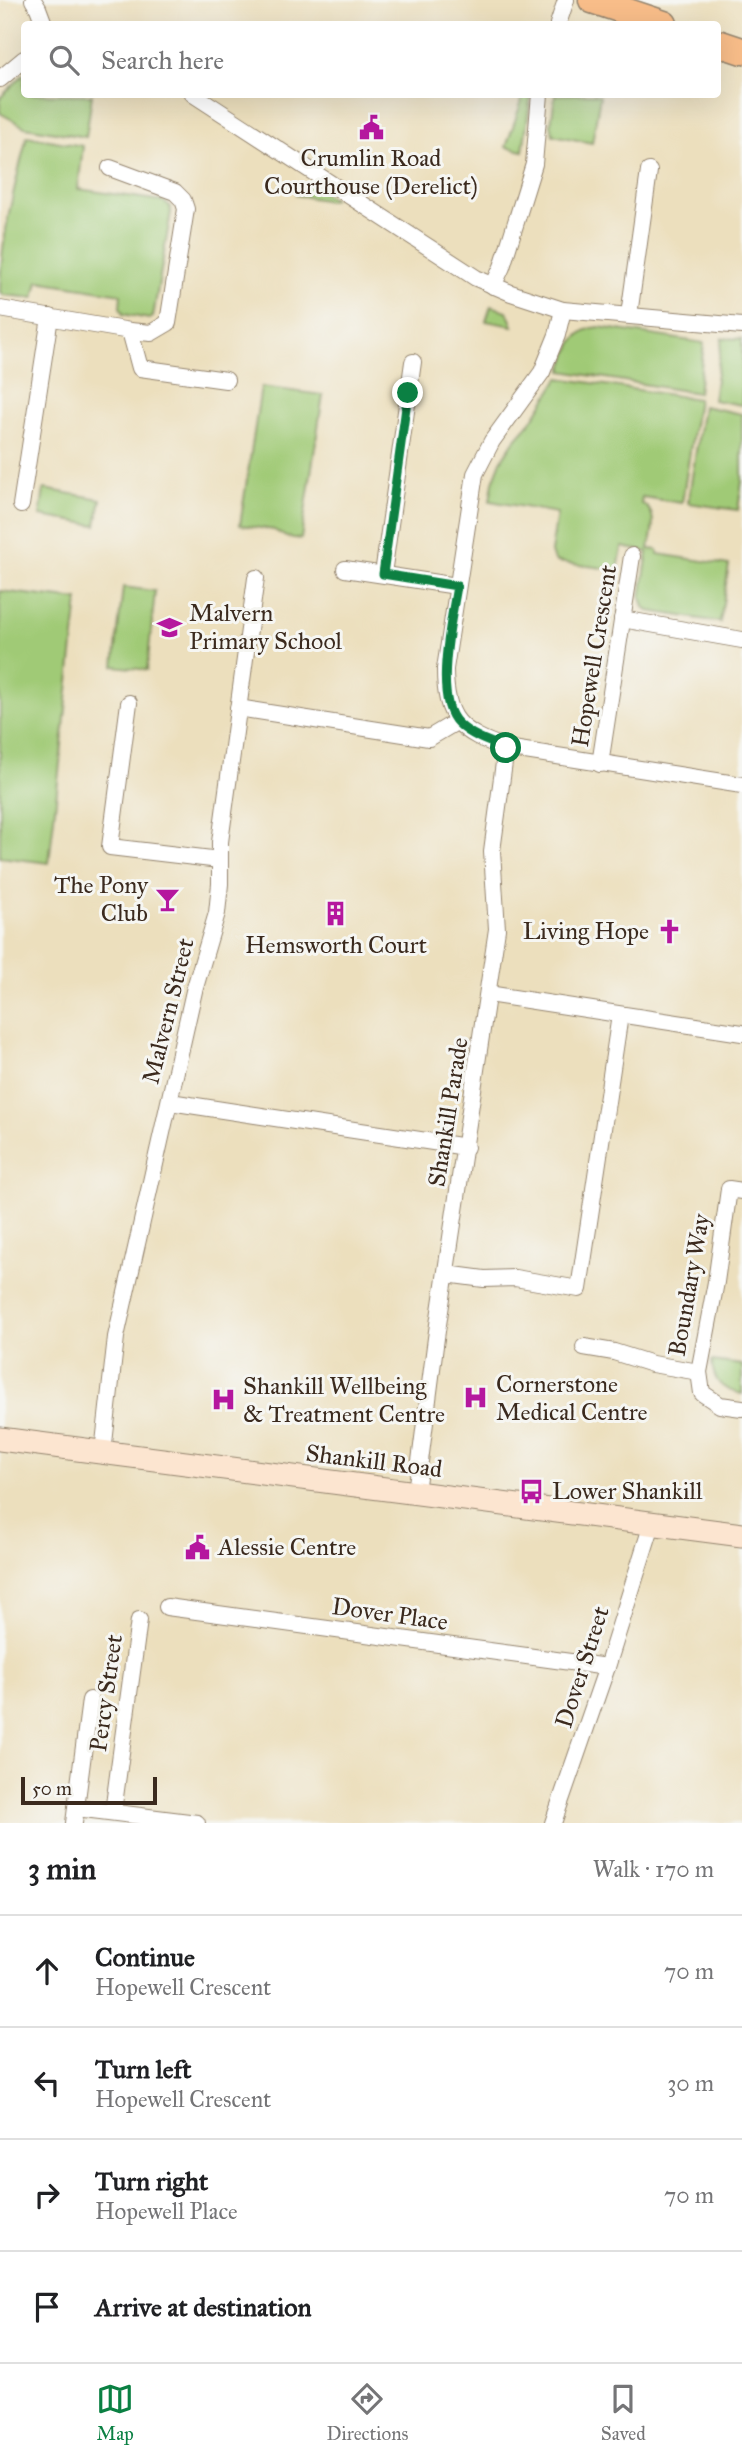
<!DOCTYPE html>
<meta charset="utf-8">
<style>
:root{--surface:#fff;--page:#f2f2f2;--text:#202124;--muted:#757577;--line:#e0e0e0;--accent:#0b8043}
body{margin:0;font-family:"IM FELL Great Primer",serif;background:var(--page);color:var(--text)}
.scale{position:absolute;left:21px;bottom:18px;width:136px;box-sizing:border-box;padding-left:7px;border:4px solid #3b2a1e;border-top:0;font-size:19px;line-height:24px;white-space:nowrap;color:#3b2a1e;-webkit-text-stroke:5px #f6f6f2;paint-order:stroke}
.stop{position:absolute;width:21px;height:21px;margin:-16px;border:5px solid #0b8043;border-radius:50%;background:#fff}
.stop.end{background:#0b8043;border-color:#fff;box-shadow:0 2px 7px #0008}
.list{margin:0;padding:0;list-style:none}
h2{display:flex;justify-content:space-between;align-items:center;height:91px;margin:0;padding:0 28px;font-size:30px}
h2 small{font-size:23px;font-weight:400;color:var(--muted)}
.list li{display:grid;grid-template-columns:46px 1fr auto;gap:21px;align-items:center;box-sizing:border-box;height:112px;padding:0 28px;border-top:2px solid var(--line)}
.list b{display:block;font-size:26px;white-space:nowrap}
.list p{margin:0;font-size:23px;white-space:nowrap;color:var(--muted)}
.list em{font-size:23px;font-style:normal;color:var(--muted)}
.icon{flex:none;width:38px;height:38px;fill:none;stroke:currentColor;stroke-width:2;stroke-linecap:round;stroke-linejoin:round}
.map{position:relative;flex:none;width:742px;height:1823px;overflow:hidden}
.search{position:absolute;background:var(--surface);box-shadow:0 7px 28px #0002;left:21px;right:21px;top:21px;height:77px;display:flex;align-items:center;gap:18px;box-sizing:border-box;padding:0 24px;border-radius:7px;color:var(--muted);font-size:26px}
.sheet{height:539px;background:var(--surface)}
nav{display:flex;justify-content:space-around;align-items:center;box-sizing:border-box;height:98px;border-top:2px solid var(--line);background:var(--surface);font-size:19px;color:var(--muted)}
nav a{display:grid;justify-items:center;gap:4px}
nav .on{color:var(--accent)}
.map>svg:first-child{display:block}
</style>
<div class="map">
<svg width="742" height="1823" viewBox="0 0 742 1823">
<rect width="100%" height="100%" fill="#f6f6f2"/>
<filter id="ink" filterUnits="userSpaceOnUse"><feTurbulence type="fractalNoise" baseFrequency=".0143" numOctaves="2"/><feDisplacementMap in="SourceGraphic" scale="14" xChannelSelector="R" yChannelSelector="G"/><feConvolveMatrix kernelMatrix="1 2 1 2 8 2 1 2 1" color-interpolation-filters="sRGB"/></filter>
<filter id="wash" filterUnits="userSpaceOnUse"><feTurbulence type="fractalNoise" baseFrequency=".00686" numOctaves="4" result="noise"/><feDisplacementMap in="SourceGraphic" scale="28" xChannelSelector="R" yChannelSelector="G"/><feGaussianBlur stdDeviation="1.57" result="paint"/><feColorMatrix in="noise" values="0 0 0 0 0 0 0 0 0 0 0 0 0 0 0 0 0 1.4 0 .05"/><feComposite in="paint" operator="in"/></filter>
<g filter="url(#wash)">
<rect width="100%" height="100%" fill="#ecdfbd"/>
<g fill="#a0ca76" stroke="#6e7a4a" stroke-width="2">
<path d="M24,74V94L92,95L86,137L25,127L0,113V98Z"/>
<path d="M524,94L531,95L523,151L506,147Z"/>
<path d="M594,94L600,96L592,143L553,135L551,124L555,95Z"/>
<path d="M27,136L83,146L78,189L162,201L170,206L171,212L153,317L149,319L123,314L120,307L121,294L38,281L34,298L3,295L0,292C0,240 15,186 27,136Z"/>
<path d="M311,186L333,199L329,201L296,195L304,187Z"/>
<path d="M491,306L507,311L513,326L486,321Z"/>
<path d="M599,327L704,343L698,393L562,371C569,350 573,329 599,327Z"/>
<path d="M722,338L742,339V405L713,400Z"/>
<path d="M559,378L698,399L682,503L642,497L641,503C659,512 652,531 649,549L658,550V554L729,565L720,622L649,611L644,607L641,597L648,552L622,547L618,570L557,562L553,558L551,552L557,513L490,501L493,482L501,461L514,441L531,422Z"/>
<path d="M261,387L323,395L301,539L286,537L274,530L240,525Z"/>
<path d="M703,406L742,414V481L738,510L688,503Z"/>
<path d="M44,489L101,499L96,525L40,516Z"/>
<path d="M123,587L155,591L147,670L114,666Z"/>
<path d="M0,591L78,600L49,863L0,857Z"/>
<path d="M712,1361L742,1365V1394C722,1390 713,1382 712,1361Z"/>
</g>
</g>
<g filter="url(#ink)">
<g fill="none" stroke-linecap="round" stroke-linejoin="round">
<defs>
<g id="minor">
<path d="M33,0L38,8L44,24"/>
<path d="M558,24L566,0"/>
<path d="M0,79L24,59"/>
<path d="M193,94L476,278L511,293L563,310L742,326"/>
<path d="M110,168L175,192L183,200L186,209L168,323L151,333L130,331"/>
<path d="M493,286L502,267L534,164L540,94"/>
<path d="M0,309L130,331L140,368L226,380"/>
<path d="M563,310L557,335L542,372L492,441L475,474L445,669C445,720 460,732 506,748L742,785"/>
<path d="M629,315L649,171"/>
<path d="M21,505L50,317"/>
<path d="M345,569L457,586"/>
<path d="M383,574L413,362"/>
<path d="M622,619L742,640"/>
<path d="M129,703L110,847L220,860"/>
<path d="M238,708L429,738L456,722"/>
<path d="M600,764L632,556"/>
<path d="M488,994L742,1033"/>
<path d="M170,1102L466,1147"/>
<path d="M742,1191L729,1189L716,1282L699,1372L702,1393L720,1405L742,1408"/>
<path d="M446,1274L484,1279L515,1278L579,1289L620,1015"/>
<path d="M584,1347L614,1352L652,1364L699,1372"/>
<path d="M103,1452L116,1337L194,991L217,913L220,884V842L256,578"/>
<path d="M416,1492L436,1338L497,929L492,851L506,748"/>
<path d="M167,1607L607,1667"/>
<path d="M76,1808L197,1823"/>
<path d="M113,1812L139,1620"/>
<path d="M74,1823L90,1700"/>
<path d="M553,1823L607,1667L652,1524"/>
</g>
<path id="secondary" d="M0,1439L742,1535"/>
<g id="primary">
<path d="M592,0L664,24"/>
<path d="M718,43L742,51"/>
</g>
</defs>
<use href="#minor" stroke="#94846e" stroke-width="18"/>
<use href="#secondary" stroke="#94846e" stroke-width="25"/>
<use href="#primary" stroke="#94846e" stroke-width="29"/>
<use href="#minor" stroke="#fff" stroke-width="16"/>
<use href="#secondary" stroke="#fce5d0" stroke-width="23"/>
<use href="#primary" stroke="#f8bd89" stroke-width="26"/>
</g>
</g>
<g fill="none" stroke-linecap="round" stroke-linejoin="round" filter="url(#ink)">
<path stroke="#0b8043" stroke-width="9" d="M408,393L383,574L457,586C452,618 433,699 458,723C471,736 489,742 506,748"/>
</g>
<defs>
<symbol id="civic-bare" viewBox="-9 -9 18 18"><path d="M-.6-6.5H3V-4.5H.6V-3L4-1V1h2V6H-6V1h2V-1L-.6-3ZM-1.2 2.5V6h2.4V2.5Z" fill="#b5179e" stroke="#f6f6f2" stroke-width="2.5" paint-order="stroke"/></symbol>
<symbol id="school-bare" viewBox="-9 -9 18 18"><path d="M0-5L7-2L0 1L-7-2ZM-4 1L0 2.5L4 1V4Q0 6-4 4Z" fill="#b5179e" stroke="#f6f6f2" stroke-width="2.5" paint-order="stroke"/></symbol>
<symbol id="bar-bare" viewBox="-9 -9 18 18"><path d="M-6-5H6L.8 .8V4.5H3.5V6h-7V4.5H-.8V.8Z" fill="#b5179e" stroke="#f6f6f2" stroke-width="2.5" paint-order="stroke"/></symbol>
<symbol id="building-bare" viewBox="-9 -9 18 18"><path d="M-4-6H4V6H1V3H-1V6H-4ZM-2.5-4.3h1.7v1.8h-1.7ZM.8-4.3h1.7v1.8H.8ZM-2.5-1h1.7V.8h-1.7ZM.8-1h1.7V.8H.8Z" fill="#b5179e" stroke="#f6f6f2" stroke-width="2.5" paint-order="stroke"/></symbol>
<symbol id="church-bare" viewBox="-9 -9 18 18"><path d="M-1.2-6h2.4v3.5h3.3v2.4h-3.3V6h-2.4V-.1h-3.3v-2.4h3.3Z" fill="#b5179e" stroke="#f6f6f2" stroke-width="2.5" paint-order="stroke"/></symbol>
<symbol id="hospital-bare" viewBox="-9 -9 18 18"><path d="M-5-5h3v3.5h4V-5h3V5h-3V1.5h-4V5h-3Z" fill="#b5179e" stroke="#f6f6f2" stroke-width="2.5" paint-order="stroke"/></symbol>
<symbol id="bus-bare" viewBox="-9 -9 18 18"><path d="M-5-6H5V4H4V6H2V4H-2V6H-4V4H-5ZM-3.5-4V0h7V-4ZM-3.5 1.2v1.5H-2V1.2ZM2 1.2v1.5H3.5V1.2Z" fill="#b5179e" stroke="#f6f6f2" stroke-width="2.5" paint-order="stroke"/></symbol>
</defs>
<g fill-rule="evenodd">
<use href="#civic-bare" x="354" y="110" width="35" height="35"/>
<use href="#school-bare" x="152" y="610" width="35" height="35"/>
<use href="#bar-bare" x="150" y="882" width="35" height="35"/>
<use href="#building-bare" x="318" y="896" width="35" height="35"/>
<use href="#church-bare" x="652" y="914" width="35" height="35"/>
<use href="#hospital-bare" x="458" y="1380" width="35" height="35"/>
<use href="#hospital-bare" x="206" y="1382" width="35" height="35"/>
<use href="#bus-bare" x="514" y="1474" width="35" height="35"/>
<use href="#civic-bare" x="180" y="1530" width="35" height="35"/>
</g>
<g text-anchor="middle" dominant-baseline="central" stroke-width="6" stroke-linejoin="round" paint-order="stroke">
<g font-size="24" fill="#3b2a1e" stroke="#f6f6f2" text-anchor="start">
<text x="371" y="158" text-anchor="middle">Crumlin Road<tspan x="371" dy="28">Courthouse (Derelict)</tspan></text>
<text x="189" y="613">Malvern<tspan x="189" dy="28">Primary School</tspan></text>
<text x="148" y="885" text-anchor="end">The Pony<tspan x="148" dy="28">Club</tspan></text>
<text x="649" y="931" text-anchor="end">Living Hope</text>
<text x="336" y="945" text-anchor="middle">Hemsworth Court</text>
<text x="496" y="1384">Cornerstone<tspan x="496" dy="28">Medical Centre</tspan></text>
<text x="243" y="1386">Shankill Wellbeing<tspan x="243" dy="28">&amp; Treatment Centre</tspan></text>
<text x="552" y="1491">Lower Shankill</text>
<text x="218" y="1547">Alessie Centre</text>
</g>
<g font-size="24" fill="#3b2a1e" stroke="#f6f6f2">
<text transform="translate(594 656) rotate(-81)">Hopewell Crescent</text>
<text transform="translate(168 1011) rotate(-76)">Malvern Street</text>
<text transform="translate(448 1112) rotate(-81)">Shankill Parade</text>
<text transform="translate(689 1285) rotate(-80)">Boundary Way</text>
<text transform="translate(374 1461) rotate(7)">Shankill Road</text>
<text transform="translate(390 1614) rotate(8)">Dover Place</text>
<text transform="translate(582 1667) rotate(-72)">Dover Street</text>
<text transform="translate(106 1693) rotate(-82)">Percy Street</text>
</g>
</g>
</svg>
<div class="scale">50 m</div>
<div class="stop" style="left:506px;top:748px"></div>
<div class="stop end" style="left:408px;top:393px"></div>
<div class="search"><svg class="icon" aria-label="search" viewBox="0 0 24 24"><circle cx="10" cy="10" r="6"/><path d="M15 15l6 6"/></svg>Search here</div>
</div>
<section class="sheet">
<h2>3 min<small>Walk · 170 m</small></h2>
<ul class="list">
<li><svg class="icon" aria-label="ahead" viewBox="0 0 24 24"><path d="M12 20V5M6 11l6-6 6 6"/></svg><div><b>Continue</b><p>Hopewell Crescent</p></div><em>70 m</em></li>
<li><svg class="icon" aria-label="left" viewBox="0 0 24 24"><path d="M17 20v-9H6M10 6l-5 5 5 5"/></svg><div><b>Turn left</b><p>Hopewell Crescent</p></div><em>30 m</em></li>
<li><svg class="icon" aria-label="right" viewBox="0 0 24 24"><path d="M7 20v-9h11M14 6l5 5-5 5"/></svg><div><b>Turn right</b><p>Hopewell Place</p></div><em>70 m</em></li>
<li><svg class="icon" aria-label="arrive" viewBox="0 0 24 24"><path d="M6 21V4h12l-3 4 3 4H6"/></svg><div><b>Arrive at destination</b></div></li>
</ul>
</section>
<nav>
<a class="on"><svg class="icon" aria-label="map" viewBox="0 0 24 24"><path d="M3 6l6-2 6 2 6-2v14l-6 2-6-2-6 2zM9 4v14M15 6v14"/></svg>Map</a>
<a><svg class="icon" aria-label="directions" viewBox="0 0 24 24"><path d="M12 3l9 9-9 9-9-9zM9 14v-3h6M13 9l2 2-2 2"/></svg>Directions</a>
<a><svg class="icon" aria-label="saved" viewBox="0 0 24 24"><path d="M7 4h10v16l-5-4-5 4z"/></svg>Saved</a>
</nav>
